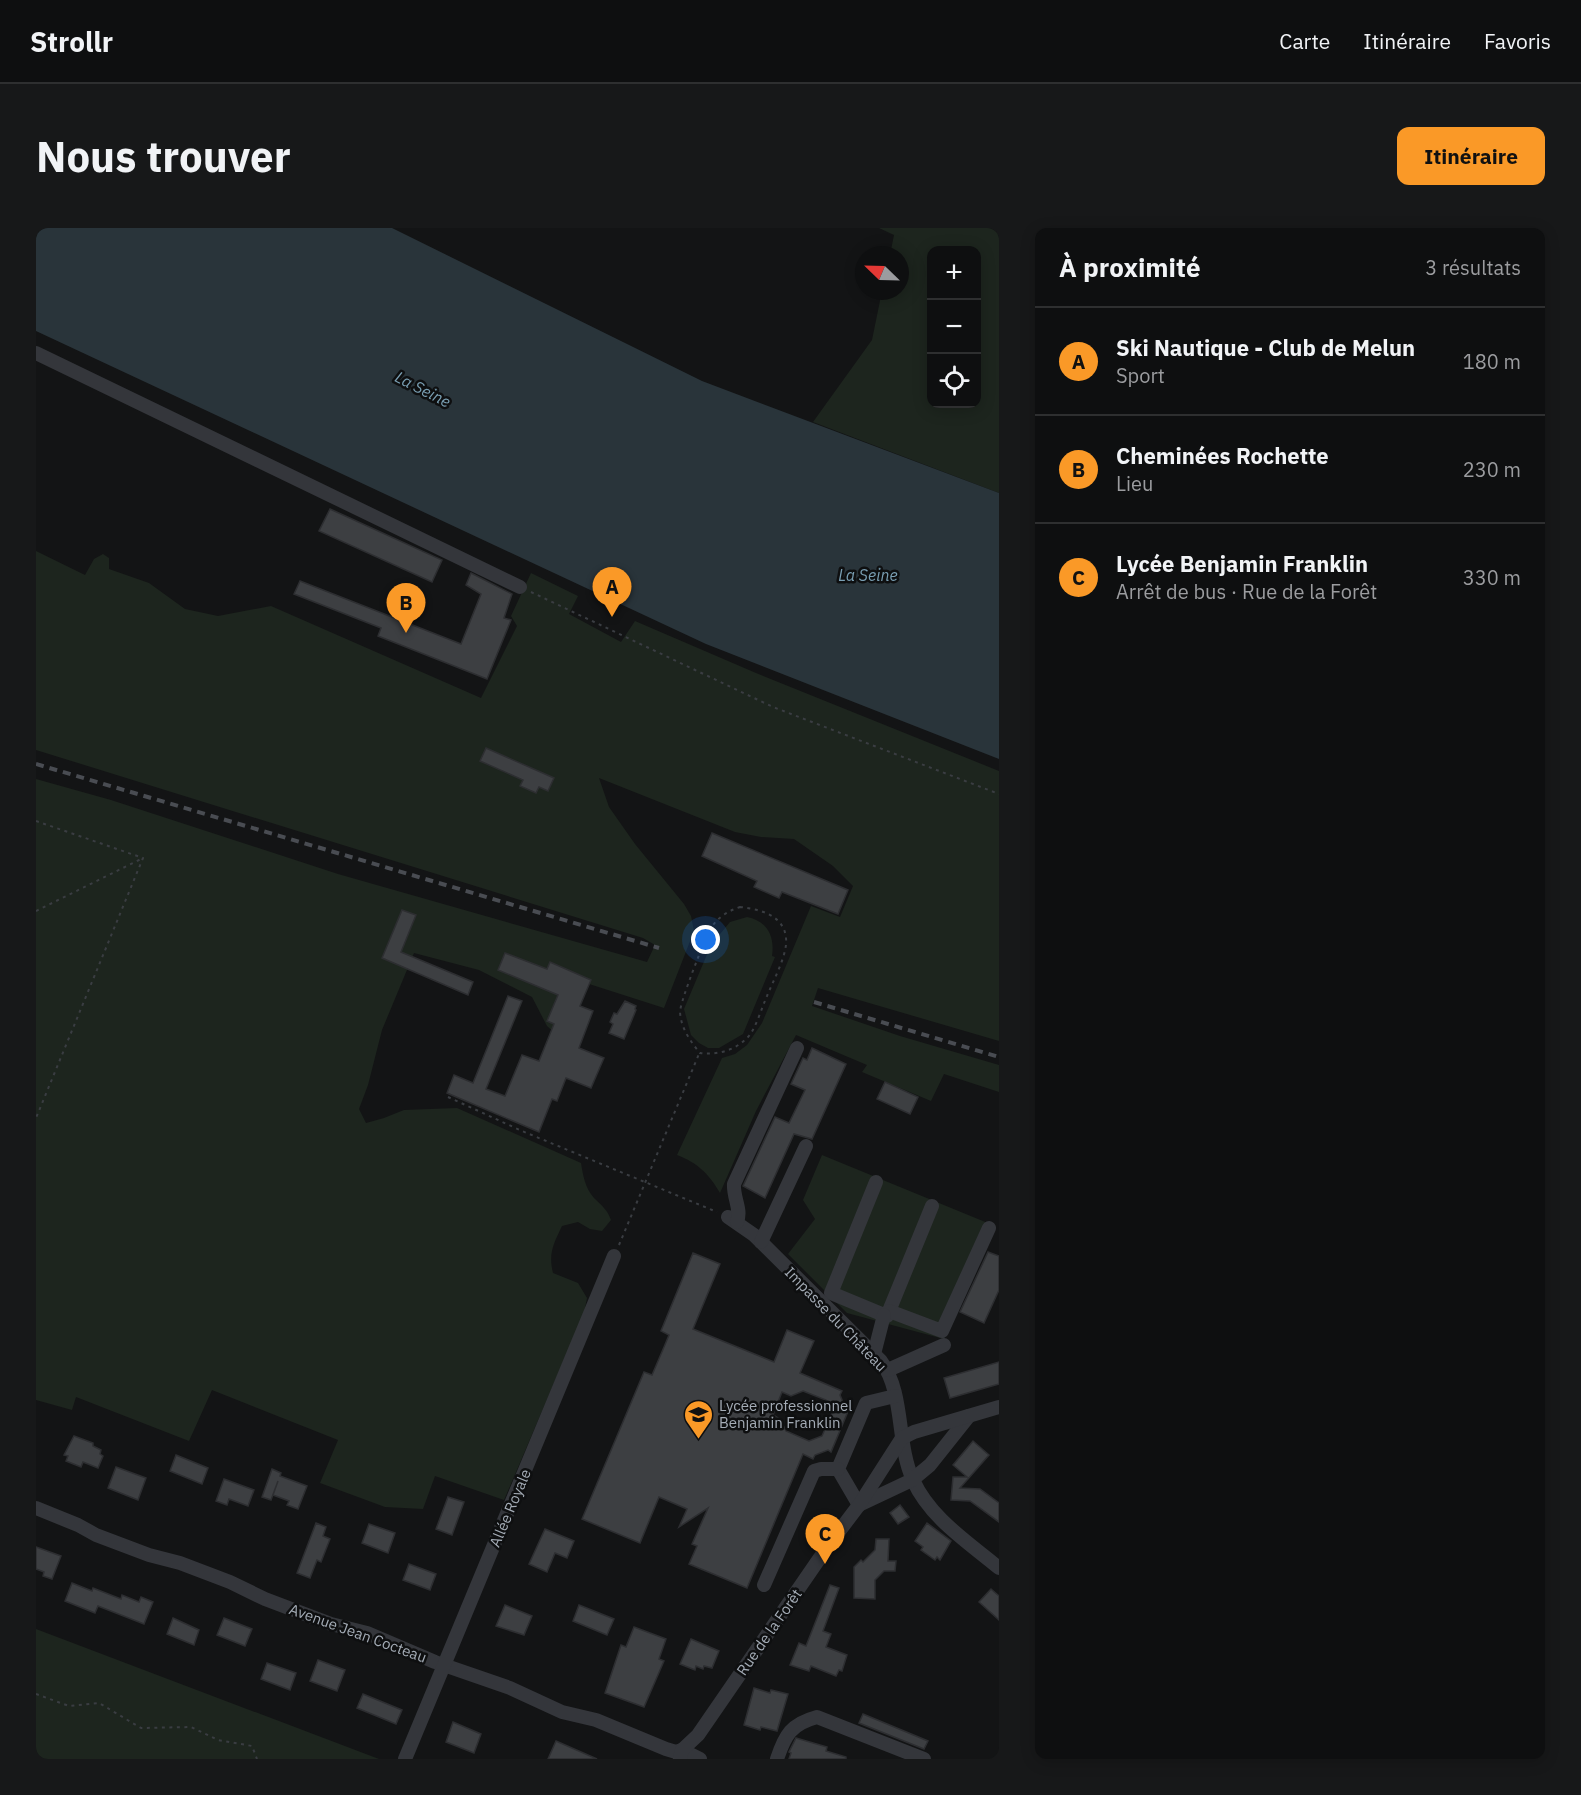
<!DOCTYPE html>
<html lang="fr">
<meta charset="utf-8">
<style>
:root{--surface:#0e0f10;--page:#171819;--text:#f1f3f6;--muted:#9b9c9f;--line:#2e2f30;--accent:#fa9927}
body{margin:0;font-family:"IBM Plex Sans",sans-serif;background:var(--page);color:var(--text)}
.controls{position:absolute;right:18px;top:18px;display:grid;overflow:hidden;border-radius:12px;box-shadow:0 3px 15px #0003}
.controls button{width:54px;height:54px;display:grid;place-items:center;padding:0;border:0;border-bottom:2px solid var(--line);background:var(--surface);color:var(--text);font:30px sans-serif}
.compass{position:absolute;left:819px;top:18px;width:54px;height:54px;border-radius:50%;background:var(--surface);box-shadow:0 3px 15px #0003;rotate:293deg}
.you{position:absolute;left:670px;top:712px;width:21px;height:21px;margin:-15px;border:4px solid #fff;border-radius:50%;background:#1a73e8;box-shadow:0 0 0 9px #1a73e833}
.badge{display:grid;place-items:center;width:39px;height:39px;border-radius:50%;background:var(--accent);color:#111;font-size:20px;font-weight:700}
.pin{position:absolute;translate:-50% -50px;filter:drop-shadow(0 2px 3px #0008)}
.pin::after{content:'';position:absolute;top:32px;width:21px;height:18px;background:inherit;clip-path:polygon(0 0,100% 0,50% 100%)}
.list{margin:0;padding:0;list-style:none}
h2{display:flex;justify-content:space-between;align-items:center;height:78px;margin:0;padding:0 24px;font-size:26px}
h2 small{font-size:20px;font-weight:400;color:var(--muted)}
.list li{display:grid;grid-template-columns:39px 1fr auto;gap:18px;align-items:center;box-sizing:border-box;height:108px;padding:0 24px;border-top:2px solid var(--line)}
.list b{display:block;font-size:22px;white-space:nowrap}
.list p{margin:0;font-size:20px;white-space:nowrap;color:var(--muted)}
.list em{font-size:20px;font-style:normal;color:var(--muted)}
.icon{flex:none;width:33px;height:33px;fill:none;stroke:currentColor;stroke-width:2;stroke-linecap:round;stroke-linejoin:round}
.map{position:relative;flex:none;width:963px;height:1531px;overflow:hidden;border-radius:12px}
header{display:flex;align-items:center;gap:36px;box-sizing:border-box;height:84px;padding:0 30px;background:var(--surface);border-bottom:2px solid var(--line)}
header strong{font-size:28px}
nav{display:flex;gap:33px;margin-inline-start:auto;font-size:21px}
.intro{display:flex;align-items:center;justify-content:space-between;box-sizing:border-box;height:144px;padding:0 36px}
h1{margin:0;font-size:42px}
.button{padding:15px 27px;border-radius:12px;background:var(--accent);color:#111;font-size:21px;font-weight:700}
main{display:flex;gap:36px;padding:0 36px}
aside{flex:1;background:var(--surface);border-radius:12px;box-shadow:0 3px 15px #0003}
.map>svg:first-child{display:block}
</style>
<header>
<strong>Strollr</strong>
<nav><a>Carte</a><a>Itinéraire</a><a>Favoris</a></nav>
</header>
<div class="intro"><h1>Nous trouver</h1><a class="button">Itinéraire</a></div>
<main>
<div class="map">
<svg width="963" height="1531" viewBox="0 0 963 1531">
<rect width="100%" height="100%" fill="#131415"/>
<g fill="#1d251e" fill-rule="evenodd">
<path d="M843,0H963V265L777,194L836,112L846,63H864V27H854L858,7ZM896,22H940V176H896Z"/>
<path d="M0,323L49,347L58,331L67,326L73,330V341L113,355L149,381L182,388L235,378L445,470L481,398L475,388L495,345L542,368L533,386L585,414L599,393L720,445L963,543V813L782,760L776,778L864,808L963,837V864L908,846L895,873L826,844L831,837L760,807L720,883L684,965C673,946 662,935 641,927L686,830L699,826L711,817L726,795L775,678L804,689L817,658L797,638L758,611L725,609L699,604L563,550L573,579L599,616L648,676L655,688L658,703L628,780L550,755L525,811L511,798L496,769L443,742L378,725L346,802L332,857L323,881L330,895L348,890L368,882L421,880L545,935C547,947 549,960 558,970C566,978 571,981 575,992L566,1003L554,1001L542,994L526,998C518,1015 512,1025 517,1045L542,1055L551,1070L548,1085L468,1272L399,1248L387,1281L349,1279L284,1255L302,1212L176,1162L153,1213L40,1169L36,1182L0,1172V551L75,572L302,646L611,734L619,717L607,710L0,522Z"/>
<path d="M711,689C731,693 739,708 736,728L739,729L707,806L683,820H672L663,815L655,807L648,781L680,705L684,706L694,694Z"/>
<path d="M786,927L959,998L908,1111L811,1085L752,1026L779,991L767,972Z"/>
<path d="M0,1401L343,1531H0Z"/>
</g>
<path fill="#29343a" d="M0,0H356L666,153L963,265V531L670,416L0,103Z"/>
<g fill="#3d3f42" stroke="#2d2e31" stroke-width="1.5" fill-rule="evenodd">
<path d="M294,281L406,332L396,354L283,303Z"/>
<path d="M435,345L476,366L468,390L475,392L451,451L342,408L345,400L258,366L264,353L425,416L445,366L430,357Z"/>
<path d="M450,520L518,550L512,563L503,559L500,565L484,558L487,552L444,533Z"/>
<path d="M676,605L812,662L802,686L746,664L743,670L718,659L721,653L666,628Z"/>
<path d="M366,682L380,687L365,724L437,754L432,767L346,730Z"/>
<path d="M469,725L511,741L514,734L555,752L544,778L557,783L543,820L568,830L555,860L530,850L521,873L516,871L503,904L411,865L418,847L437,855L472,768L486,773L450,861L469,868L486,827L503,833L518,796L511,793L522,767L462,742Z"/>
<path d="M589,773L600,778L599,781L600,782L588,811L573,805L577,796L574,794L578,785L581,786Z"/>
<path d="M776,820L810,836L776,911L758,906L729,970L707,958L739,889L753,895L769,862L755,856L767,830L771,832Z"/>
<path d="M849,854L882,869L874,886L841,871Z"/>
<path d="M952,1024L963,1028V1062L948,1095L924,1084Z"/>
<path d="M657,1025L684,1036L657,1101L738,1134L751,1102L778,1113L764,1145L806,1163L804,1167L809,1179L813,1181L795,1224L792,1222L779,1227L777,1231L767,1226L711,1360L653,1336L661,1318L656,1316L672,1280L643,1299L651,1281L623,1269L604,1315L546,1291L608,1144L616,1147L628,1119L633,1107L625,1103ZM767,1163L790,1172L796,1185L786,1208L773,1213L750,1203L744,1191L737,1187L746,1164L755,1168Z"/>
<path d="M963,1134V1156L914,1170L908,1150Z"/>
<path d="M38,1208L57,1215V1218L65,1222L64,1226L67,1228L62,1240L47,1234L45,1239L30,1233L32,1228L28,1227Z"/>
<path d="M937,1213L953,1227L924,1260L944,1261L963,1275V1294L934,1273L915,1272L917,1249H931L917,1237Z"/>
<path d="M140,1227L172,1240L166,1256L134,1243Z"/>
<path d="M80,1239L110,1250L102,1272L72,1260Z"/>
<path d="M236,1241L245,1245L244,1248L271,1258L262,1281L251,1277L253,1273L237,1267L242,1253L235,1272L226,1269Z"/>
<path d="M188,1251L218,1262L212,1278L193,1271L191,1277L180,1273Z"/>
<path d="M412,1269L428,1274L416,1307L400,1301Z"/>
<path d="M864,1277L873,1289L862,1296L854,1285Z"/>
<path d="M280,1295L290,1299L287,1308L294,1311L285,1334L281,1332L274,1350L261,1345Z"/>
<path d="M891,1295L915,1313L904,1332L901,1329L899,1332L885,1322L887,1319L879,1313Z"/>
<path d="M333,1296L359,1305L352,1325L326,1315Z"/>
<path d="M509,1301L538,1313L531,1330L519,1325L511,1344L493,1336Z"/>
<path d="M840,1311H853L852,1333H860L859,1343H848L839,1352V1371L818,1370V1339L825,1332L827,1334L839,1322Z"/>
<path d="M0,1319L25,1328L16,1351L7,1348L8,1344L0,1341Z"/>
<path d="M373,1336L400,1346L394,1362L367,1352Z"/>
<path d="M36,1355L56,1363L57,1360L85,1371L86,1367L103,1374L105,1369L117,1374L108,1396L62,1378L59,1385L29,1373Z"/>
<path d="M794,1357L803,1360L787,1403L795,1406L790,1419L811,1427L806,1443L803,1442L800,1448L775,1438L773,1443L754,1437L763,1415L770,1418Z"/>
<path d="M955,1361L963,1368V1392L943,1374Z"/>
<path d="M469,1377L496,1388L488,1407L460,1398Z"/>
<path d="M543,1377L578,1391L571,1407L537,1393Z"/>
<path d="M137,1390L163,1402L158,1417L131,1406Z"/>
<path d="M188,1390L216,1401L209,1418L181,1407Z"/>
<path d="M598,1399L630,1411L623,1431L628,1433L608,1479L569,1465L585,1417L590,1419Z"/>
<path d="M655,1411L683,1423L676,1440L668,1438L667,1441L660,1438L659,1442L644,1436Z"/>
<path d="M282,1432L309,1442L301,1463L274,1453Z"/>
<path d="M231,1435L260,1445L254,1462L225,1451Z"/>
<path d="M718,1460L734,1465L735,1462L752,1466L741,1503L725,1499L724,1502L708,1497Z"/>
<path d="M327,1466L366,1482L360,1496L321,1480Z"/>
<path d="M827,1486L892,1513L888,1521L823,1495Z"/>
<path d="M417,1494L445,1506L438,1525L410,1514Z"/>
<path d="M760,1510L791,1519L790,1523L810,1529V1531H753L755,1525L753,1524Z"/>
<path d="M520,1513L561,1531H512Z"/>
</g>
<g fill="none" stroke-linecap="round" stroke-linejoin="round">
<g stroke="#3a3d42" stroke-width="2" stroke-dasharray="3 4.5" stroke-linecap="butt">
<path d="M495,364L737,479L963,566"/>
<path d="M0,593L107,630L0,890"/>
<path d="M704,679C723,681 748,687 750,710C752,726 737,753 731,768C726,779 719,803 711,810C698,823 681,827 664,825C654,813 645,800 644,784C644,774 669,710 675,700C682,689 692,683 704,679Z"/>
<path d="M0,683L105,631"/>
<path d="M412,869L486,903L681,984"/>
<path d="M583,1017L663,826"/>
<path d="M0,1466L33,1478L63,1475L105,1500L155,1499L182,1512L216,1518L221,1531"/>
</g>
<g stroke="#34363b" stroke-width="14">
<path d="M0,125L484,359"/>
<path d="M840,954L795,1065L848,1087L851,1088L896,978"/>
<path d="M692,989L718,1007L845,1133C869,1166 860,1215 877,1252C894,1290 932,1314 963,1340"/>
<path d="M701,994C706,981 697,970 698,956L761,820"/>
<path d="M725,1014L770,918"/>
<path d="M853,1083L906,1103L953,1000"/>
<path d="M838,1126L848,1087"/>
<path d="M852,1142L908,1117"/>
<path d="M823,1277L876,1252L894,1237L933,1188"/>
<path d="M823,1277L802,1241L830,1175L859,1168"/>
<path d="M0,1280L42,1297L60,1307L113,1327L144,1335L194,1354L229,1371L295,1396L331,1405L399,1434L474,1460L526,1484L560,1492L630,1521L640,1524L646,1522"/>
<path d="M728,1357L778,1243L785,1241H802"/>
<path d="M646,1522L664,1531"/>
<path d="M644,1530L646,1522L662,1507L792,1318L823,1277L866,1210L878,1204L963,1179"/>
<path d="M369,1531L578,1028"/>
<path d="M741,1531C749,1507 755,1496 781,1489L888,1531"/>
</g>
<g stroke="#494c52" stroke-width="4" stroke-dasharray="8 6" stroke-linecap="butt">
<path d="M0,536L623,720"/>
<path d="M778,774L963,829"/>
</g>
</g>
<defs>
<symbol id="school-pin" viewBox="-11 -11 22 30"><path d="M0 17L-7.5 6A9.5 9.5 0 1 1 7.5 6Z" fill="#fa9927" stroke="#0e0f10"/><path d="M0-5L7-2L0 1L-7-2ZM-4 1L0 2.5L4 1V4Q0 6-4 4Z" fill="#111"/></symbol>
</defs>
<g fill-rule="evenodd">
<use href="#school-pin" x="646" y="1170" width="33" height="45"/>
</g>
<g text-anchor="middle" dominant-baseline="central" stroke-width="5" stroke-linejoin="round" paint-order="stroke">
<g font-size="15" fill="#a4acb6" stroke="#0e0f10">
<text transform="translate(800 1091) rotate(46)">Impasse du Château</text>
<text transform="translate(474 1280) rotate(-67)">Allée Royale</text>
<text transform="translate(733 1404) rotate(-55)">Rue de la Forêt</text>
<text transform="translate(322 1405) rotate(20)">Avenue Jean Cocteau</text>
</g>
<g font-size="15" fill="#a4acb6" stroke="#0e0f10" text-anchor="start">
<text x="683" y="1177">Lycée professionnel<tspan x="683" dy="17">Benjamin Franklin</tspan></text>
</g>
<g font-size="16" font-style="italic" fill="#7a9fb3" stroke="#0e0f10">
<text transform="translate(387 161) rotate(27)">La Seine</text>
<text x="832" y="347">La Seine</text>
</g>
</g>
</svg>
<div class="controls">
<button>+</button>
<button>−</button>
<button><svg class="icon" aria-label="locate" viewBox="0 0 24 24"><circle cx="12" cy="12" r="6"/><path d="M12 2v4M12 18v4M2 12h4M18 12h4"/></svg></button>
</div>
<svg class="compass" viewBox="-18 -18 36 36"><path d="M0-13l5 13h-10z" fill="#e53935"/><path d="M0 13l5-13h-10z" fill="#9b9c9f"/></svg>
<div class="you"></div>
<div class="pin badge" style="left:576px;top:389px">A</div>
<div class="pin badge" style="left:370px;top:405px">B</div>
<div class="pin badge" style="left:789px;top:1336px">C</div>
</div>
<aside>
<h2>À proximité<small>3 résultats</small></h2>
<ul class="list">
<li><span class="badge">A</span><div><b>Ski Nautique - Club de Melun</b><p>Sport</p></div><em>180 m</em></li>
<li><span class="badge">B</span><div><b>Cheminées Rochette</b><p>Lieu</p></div><em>230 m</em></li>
<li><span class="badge">C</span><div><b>Lycée Benjamin Franklin</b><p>Arrêt de bus · Rue de la Forêt</p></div><em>330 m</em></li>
</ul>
</aside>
</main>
